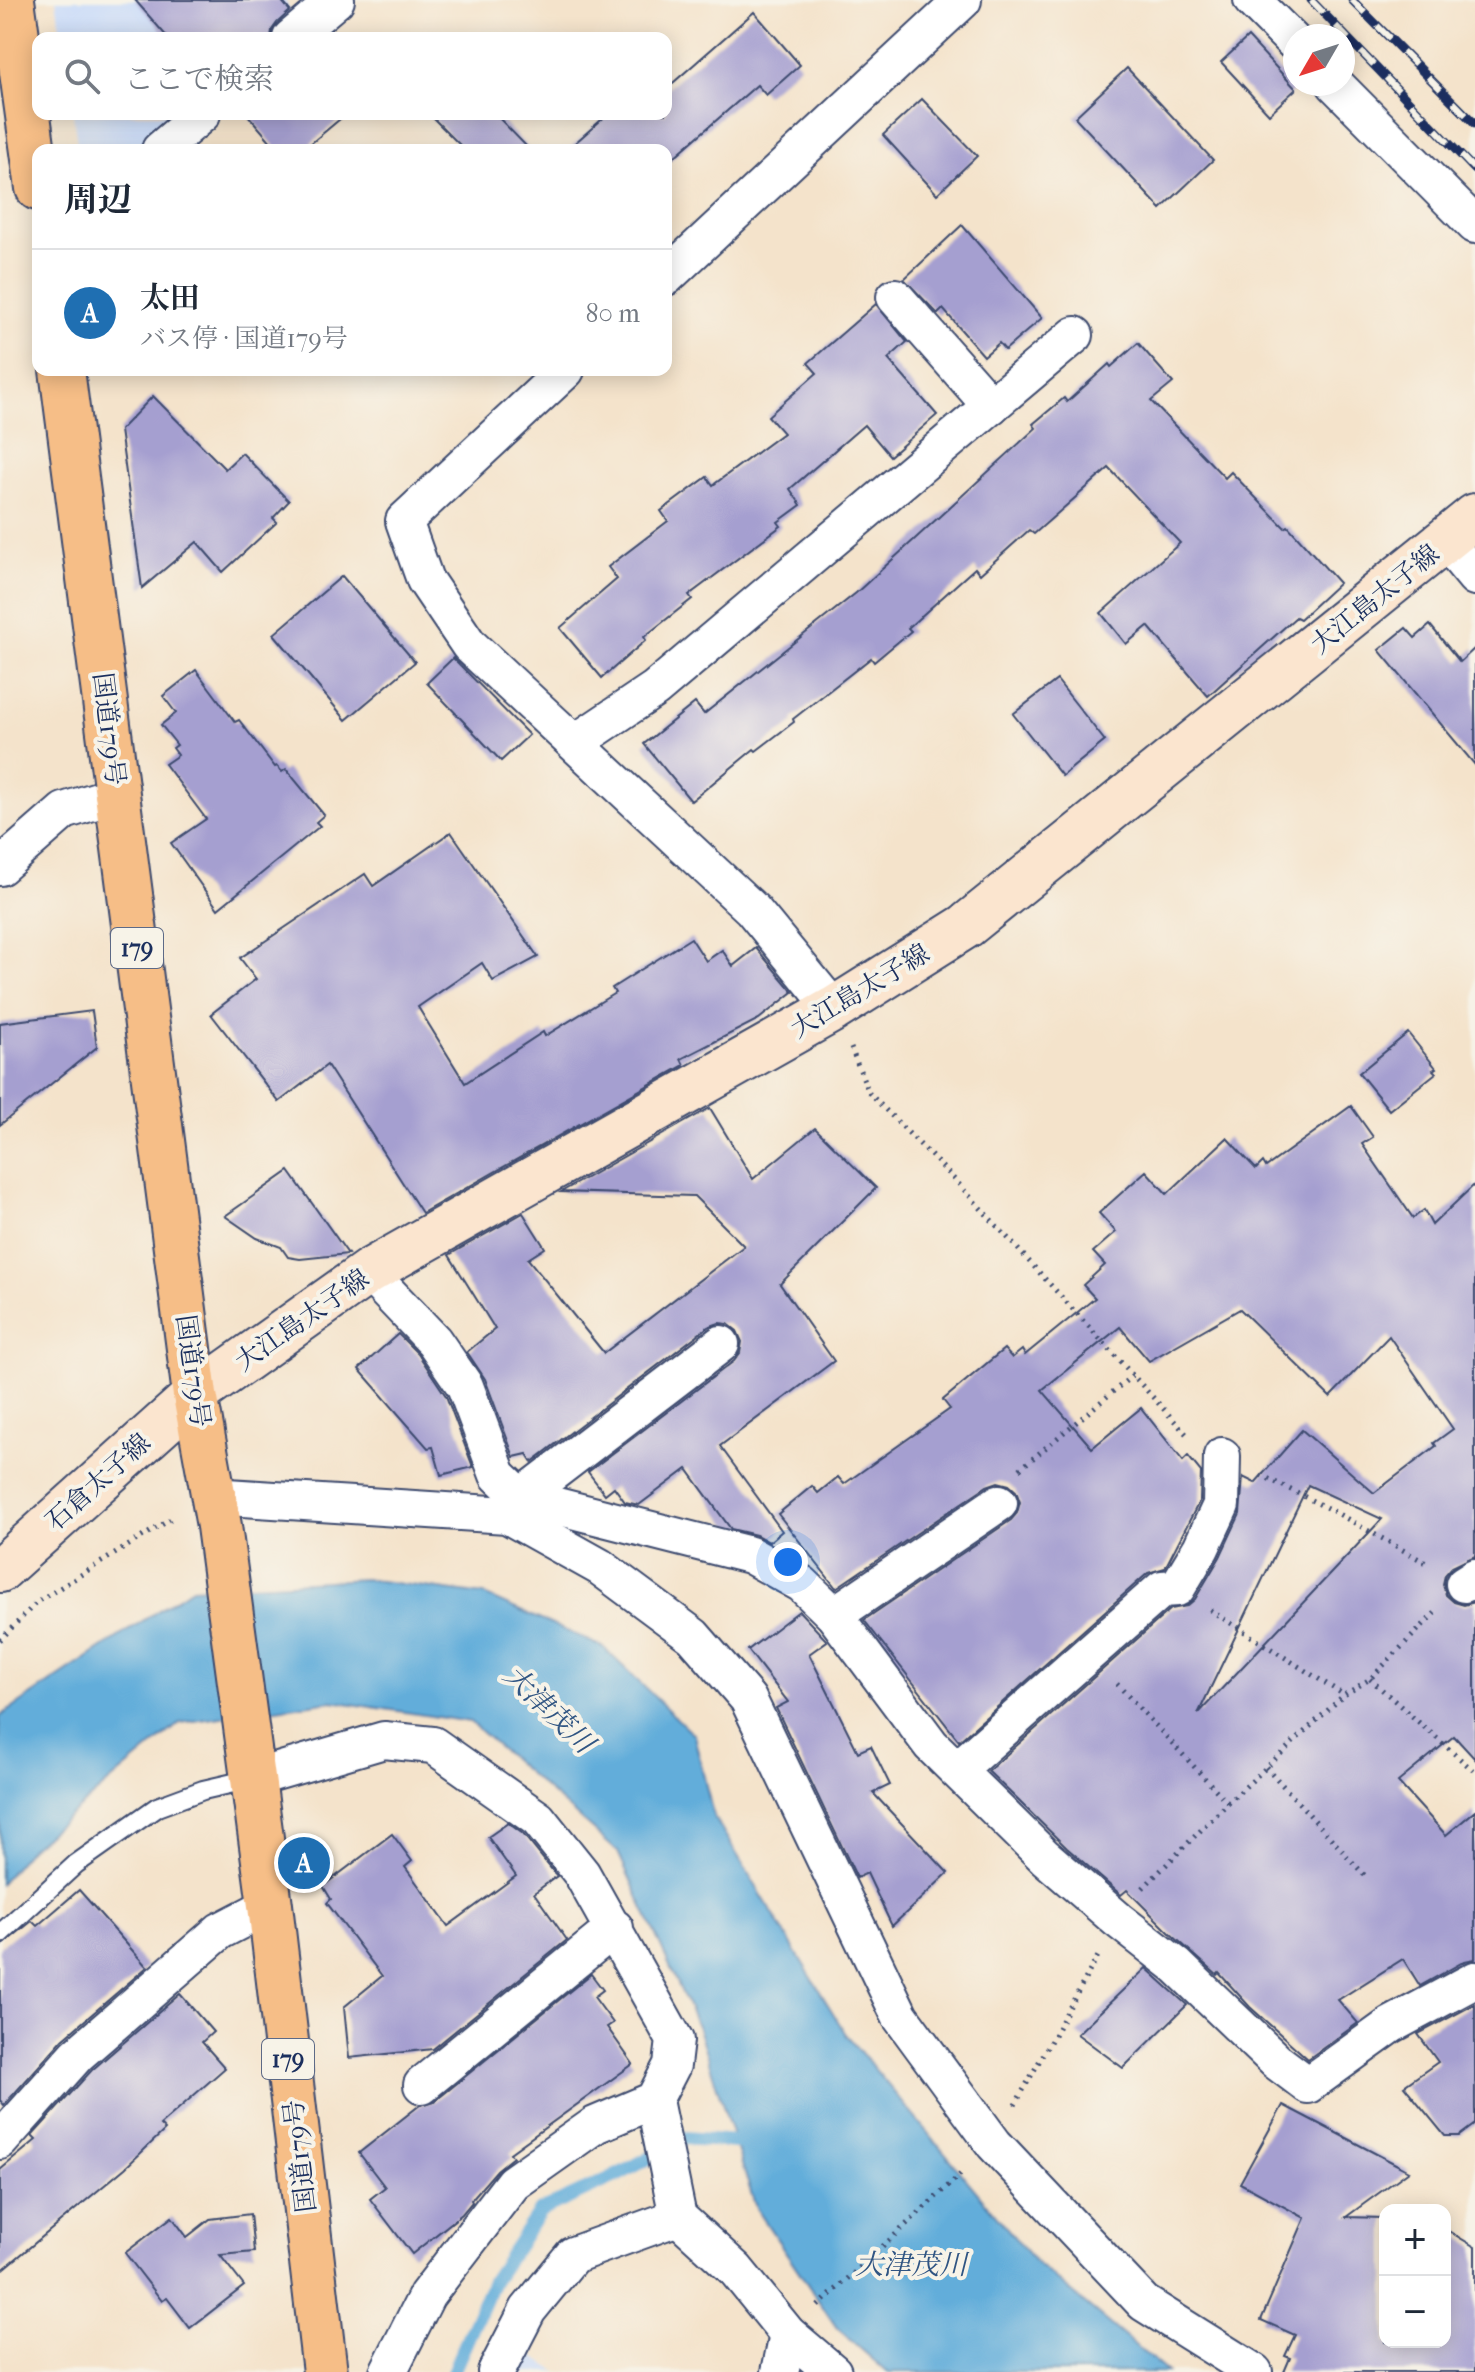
<!DOCTYPE html>
<html lang="ja">
<meta charset="utf-8">
<style>
:root{--surface:#fff;--page:#f6f6f7;--text:#1f2937;--muted:#747a83;--line:#e0e1e3;--accent:#1f6fb2}
body{margin:0;font-family:"IM FELL French Canon","Noto Serif JP",serif;background:var(--page);color:var(--text)}
.controls{position:absolute;right:24px;bottom:24px;display:grid;overflow:hidden;border-radius:16px;box-shadow:0 4px 20px #0003}
.controls button{width:72px;height:72px;display:grid;place-items:center;padding:0;border:0;border-bottom:2px solid var(--line);background:var(--surface);color:var(--text);font:40px sans-serif}
.compass{position:absolute;left:1283px;top:24px;width:72px;height:72px;border-radius:50%;background:var(--surface);box-shadow:0 4px 20px #0003;rotate:231deg}
.you{position:absolute;left:788px;top:1562px;width:28px;height:28px;margin:-20px;border:6px solid #fff;border-radius:50%;background:#1a73e8;box-shadow:0 0 0 12px #1a73e833}
.badge{display:grid;place-items:center;width:52px;height:52px;border-radius:50%;background:var(--accent);color:#fff;font-size:26px;font-weight:700}
.pin{position:absolute;translate:-50% -50%;border:4px solid #fff;box-shadow:0 2px 8px #0006}
.list{margin:0;padding:0;list-style:none}
h2{display:flex;justify-content:space-between;align-items:center;height:104px;margin:0;padding:0 32px;font-size:34px}
h2 small{font-size:26px;font-weight:400;color:var(--muted)}
.list li{display:grid;grid-template-columns:52px 1fr auto;gap:24px;align-items:center;box-sizing:border-box;height:128px;padding:0 32px;border-top:2px solid var(--line)}
.list b{display:block;font-size:30px;white-space:nowrap}
.list p{margin:0;font-size:26px;white-space:nowrap;color:var(--muted)}
.list em{font-size:26px;font-style:normal;color:var(--muted)}
.icon{flex:none;width:44px;height:44px;fill:none;stroke:currentColor;stroke-width:2;stroke-linecap:round;stroke-linejoin:round}
.map{position:relative;flex:none;width:1475px;height:2372px;overflow:hidden}
.search{position:absolute;background:var(--surface);box-shadow:0 4px 20px #0003;left:32px;top:32px;width:640px;height:88px;display:flex;align-items:center;gap:20px;box-sizing:border-box;padding:0 28px;border-radius:16px;color:var(--muted);font-size:30px}
.panel{position:absolute;background:var(--surface);box-shadow:0 4px 20px #0003;left:32px;top:144px;width:640px;height:232px;border-radius:16px}
.map>svg:first-child{display:block}
</style>
<div class="map">
<svg width="1475" height="2372" viewBox="0 0 1475 2372">
<rect width="100%" height="100%" fill="#f7f3e8"/>
<filter id="ink" filterUnits="userSpaceOnUse"><feTurbulence type="fractalNoise" baseFrequency=".0125" numOctaves="2"/><feDisplacementMap in="SourceGraphic" scale="16" xChannelSelector="R" yChannelSelector="G"/><feConvolveMatrix kernelMatrix="1 2 1 2 8 2 1 2 1" color-interpolation-filters="sRGB"/></filter>
<filter id="wash" filterUnits="userSpaceOnUse"><feTurbulence type="fractalNoise" baseFrequency=".006" numOctaves="4" result="noise"/><feDisplacementMap in="SourceGraphic" scale="32" xChannelSelector="R" yChannelSelector="G"/><feGaussianBlur stdDeviation="1.8" result="paint"/><feColorMatrix in="noise" values="0 0 0 0 0 0 0 0 0 0 0 0 0 0 0 0 0 1.4 0 .05"/><feComposite in="paint" operator="in"/></filter>
<g filter="url(#wash)">
<rect width="100%" height="100%" fill="#f4e3cb"/>
<g fill="#cadcf9">
<path d="M56,0H285L293,17L269,38H62Z"/>
<path d="M73,114H180L136,147L121,150H78Z"/>
<path d="M531,2355L557,2372H521Z"/>
</g>
<path fill="#62adda" stroke="#3e6e9c" stroke-width="2" d="M365,1579L484,1595L603,1647L694,1735L713,1815L847,2036L1035,2262L1167,2372H887L837,2328L756,2208L698,2028L618,1852L470,1722L332,1701L180,1723L31,1848L0,1884V1717L9,1710L192,1588Z"/>
<g fill="none" stroke-linecap="round" stroke-linejoin="round">
<path stroke="#62adda" stroke-width="14" d="M453,2372L493,2281L540,2211L620,2174L685,2138L750,2143"/>
</g>
<g id="blocks">
<g fill="#a59fd0" fill-rule="evenodd">
<path d="M135,0H281L290,11L277,23L272,30L271,38H168Z"/>
<path d="M754,12L800,65L766,95L757,85L666,164V150H567L608,114H666V89Z"/>
<path d="M1248,37L1296,89L1269,114L1221,62Z"/>
<path d="M1127,68L1213,160L1161,209L1075,117Z"/>
<path d="M922,99L977,156L937,194L883,135Z"/>
<path d="M247,114H346L303,150H278Z"/>
<path d="M429,114H495L530,150H465Z"/>
<path d="M962,225L1042,318L1005,350L999,343L984,356L943,309L938,314L904,279Z"/>
<path d="M876,304L907,342L888,359L937,415L890,456L864,425L790,489L801,505L778,522L781,526L689,595L692,599L644,637L646,640L602,678L560,628L617,579L608,567L668,521L661,511L707,477L713,485L783,433L768,416L817,373L808,363Z"/>
<path d="M1138,343L1173,383L1151,401L1225,478L1231,472L1285,528L1288,526L1339,583L1300,619L1296,617L1208,696L1148,626L1126,644L1101,613L1180,543L1109,468L1034,534L1029,530L980,574L975,568L908,628L911,631L874,662L871,658L793,719L794,722L756,751L754,749L691,801L644,744L695,703L704,714L856,593L1036,428L1033,424L1064,398L1067,402L1109,364L1111,367Z"/>
<path d="M153,396L225,469L242,453L289,501L273,518L277,522L223,572L197,542L142,588L120,430Z"/>
<path d="M342,576L415,662L346,720L274,634Z"/>
<path d="M1430,625L1460,662L1475,648V765L1379,650L1406,628L1415,638Z"/>
<path d="M453,658L529,735L501,761L427,683Z"/>
<path d="M196,670L235,722L239,720L275,767L277,766L282,772L286,769L324,815L316,822L320,826L218,909L171,843L206,819L165,764L178,755L173,748L177,745L161,725L176,713L163,696Z"/>
<path d="M1057,680L1105,741L1062,776L1013,714Z"/>
<path d="M451,832L538,957L493,981L482,963L418,1007L465,1083L543,1032L545,1036L615,993L612,988L691,938L706,961L722,950L733,966L756,948L793,992L759,1019L681,1059L684,1065L422,1213L327,1065L279,1102L211,1014L256,979L240,958L365,874L373,886Z"/>
<path d="M92,1011L97,1047L0,1125V1023Z"/>
<path d="M1408,1033L1436,1068L1433,1070L1436,1073L1389,1110L1359,1073Z"/>
<path d="M1351,1106L1373,1137L1362,1144L1413,1218L1424,1210L1432,1225L1475,1184V1556L1452,1567L1445,1575L1443,1584L1446,1595L1454,1602L1464,1605L1475,1602V1759L1454,1736L1398,1782L1446,1835L1475,1811V1959L1465,1961L1420,1986L1403,1959L1338,2000L1358,2023L1308,2059L1250,2007L1219,1973L1217,1975L1171,1934L1127,1890L1121,1895L1067,1848L988,1771L1171,1609L1187,1606L1195,1599L1220,1557L1240,1514L1243,1477L1255,1483L1302,1430L1374,1493L1436,1446L1434,1443L1453,1429L1389,1336L1330,1397L1240,1309L1149,1361L1120,1327L1042,1390L1092,1448L1141,1408L1183,1461L1188,1456L1201,1472L1200,1500L1165,1568L1148,1573L959,1741L864,1620L1011,1520L1017,1513L1020,1502L1016,1491L1009,1485L998,1482L987,1486L836,1588L778,1514L812,1486L818,1493L838,1477L844,1484L950,1409L943,1400L1004,1349L1012,1358L1022,1350L1025,1355L1095,1298L1083,1285L1105,1265L1093,1252L1116,1232L1099,1213L1146,1171L1167,1194L1227,1138L1256,1169L1263,1162L1266,1167ZM1308,1485L1382,1519L1198,1714Z"/>
<path d="M710,1108L753,1179L815,1128L876,1188L780,1284L834,1361L720,1446L782,1531L769,1542L756,1535L731,1529L687,1469L639,1505L625,1502L614,1487L605,1494L588,1472L734,1361L740,1353L742,1342L737,1331L728,1324L719,1323L708,1327L532,1462L527,1454L514,1457L485,1379L467,1352L495,1329L449,1255L523,1213L545,1248L528,1259L604,1353L744,1246L694,1196L561,1192Z"/>
<path d="M289,1171L348,1254L300,1259L288,1257L281,1247L257,1238L225,1216Z"/>
<path d="M398,1334L418,1354L446,1396L473,1467L441,1475L433,1447L428,1448L359,1369Z"/>
<path d="M799,1611L827,1641L809,1654L858,1752L871,1746L890,1785L873,1793L948,1873L892,1926L867,1873L857,1878L776,1708L788,1702L748,1650Z"/>
<path d="M508,1823L523,1834L557,1876L534,1893L567,1940L433,2049L349,2058L344,2007L382,1976L327,1903L331,1899L323,1886L392,1834L412,1861L405,1867L448,1926L516,1876L488,1837Z"/>
<path d="M79,1890L147,1967L63,2039L4,2105L0,2100V1947L32,1921L37,1926Z"/>
<path d="M1146,1968L1187,2005L1123,2068L1077,2034Z"/>
<path d="M591,1974L603,1990L594,1997L613,2023L607,2027L633,2064L510,2153L513,2157L497,2170L471,2200L472,2202L462,2214L412,2254L370,2199L385,2187L359,2153L420,2105L435,2101Z"/>
<path d="M180,1994L213,2032L202,2042L225,2068L160,2125L165,2130L125,2168L0,2272V2170L36,2140L32,2136L92,2070Z"/>
<path d="M1475,2004V2124L1459,2136H1445L1404,2086L1438,2062L1418,2034Z"/>
<path d="M1283,2105L1409,2171L1346,2217L1385,2218V2342H1445V2229L1475,2247V2372H1284L1290,2358L1285,2356L1295,2335L1261,2320L1305,2218L1240,2183Z"/>
<path d="M250,2214L254,2252L220,2255L244,2286L190,2328L167,2298L162,2301L125,2253L172,2217L187,2237L210,2219Z"/>
</g>
</g>
</g>
<g filter="url(#ink)">
<use href="#blocks" fill-opacity="0" stroke="#3c4a6e" stroke-width="2"/>
<g fill="none" stroke-linecap="round" stroke-linejoin="round">
<defs>
<path id="service" d="M0,1934L76,1864L157,1807L203,1790L251,1779"/>
<g id="minor">
<path d="M1252,0L1295,43"/>
<path d="M291,38L336,0"/>
<path d="M1335,84L1475,225"/>
<path d="M160,150L202,114"/>
<path d="M666,277L963,0"/>
<path d="M895,297L991,406"/>
<path d="M566,370L404,521L425,580L469,645L752,909L834,1009"/>
<path d="M1446,542L1475,577"/>
<path d="M576,742L655,689L1075,335"/>
<path d="M0,867L64,811L117,794"/>
<path d="M368,1272L434,1341L465,1386L498,1475L521,1497L750,1555L802,1584L834,1615L931,1745L1045,1857L1118,1920L1177,1966L1276,2061L1308,2085L1391,2025L1475,1980"/>
<path d="M212,1496L507,1515L600,1567L693,1636L748,1699L900,2016L994,2144L1144,2303L1254,2372"/>
<path d="M511,1511L521,1497L721,1344"/>
<path d="M1464,1584L1475,1577"/>
<path d="M834,1615L999,1503"/>
<path d="M957,1770L1162,1589L1177,1588L1201,1548L1221,1505L1222,1456"/>
<path d="M251,1779L384,1740L433,1745L538,1819L582,1874L675,2040L672,2065L654,2100L595,2125L513,2183L427,2295L388,2372"/>
<path d="M422,2085L615,1928"/>
<path d="M654,2100L678,2217L736,2270L788,2334L833,2372"/>
<path d="M0,2141L77,2055L220,1931L270,1905"/>
<path d="M496,2372L528,2310L573,2255L678,2217"/>
<path d="M780,2372L788,2334"/>
</g>
<path id="secondary" d="M0,1570L195,1395L368,1272L834,1009L966,926L1475,516"/>
<g id="trunk">
<path d="M12,0L38,188"/>
<path d="M62,370L195,1395L219,1526L270,1905L325,2372"/>
</g>
</defs>
<use href="#service" stroke="#3c4a6e" stroke-width="22"/>
<use href="#minor" stroke="#3c4a6e" stroke-width="40"/>
<use href="#secondary" stroke="#3c4a6e" stroke-width="48"/>
<use href="#trunk" stroke="#3c4a6e" stroke-width="48"/>
<g stroke="#3c4a6e" stroke-width="5" stroke-dasharray="2 6" stroke-linecap="butt">
<path d="M851,1048L869,1093L956,1181L1189,1437"/>
<path d="M1020,1469L1133,1375"/>
<path d="M1261,1475L1333,1511L1428,1564"/>
<path d="M1210,1610L1344,1695"/>
<path d="M0,1640L37,1602L171,1519"/>
<path d="M1370,1679L1475,1772"/>
<path d="M1117,1684L1228,1803"/>
<path d="M1266,1767L1368,1879"/>
<path d="M1143,1888L1228,1803L1344,1695L1370,1679L1435,1613"/>
<path d="M1015,2105L1098,1956"/>
<path d="M818,2306L963,2172"/>
</g>
<use href="#service" stroke="#fff" stroke-width="18"/>
<use href="#minor" stroke="#fff" stroke-width="36"/>
<use href="#secondary" stroke="#fbe5cf" stroke-width="44"/>
<use href="#trunk" stroke="#f6be87" stroke-width="44"/>
<defs>
<g id="rail">
<path d="M1311,0L1475,170"/>
<path d="M1352,0L1475,124"/>
</g>
</defs>
<use href="#rail" stroke="#1b2f5e" stroke-width="9"/>
<use href="#rail" stroke="#f7f3e8" stroke-width="6" stroke-dasharray="18" stroke-linecap="butt"/>
</g>
</g>
<g text-anchor="middle" dominant-baseline="central" stroke-width="8" stroke-linejoin="round" paint-order="stroke">
<g fill="#f7f3e8" stroke="#5d6a87" stroke-width="2">
<rect x="111" y="928" width="52" height="40" rx="6"/>
<rect x="262" y="2039" width="52" height="40" rx="6"/>
</g>
<g font-size="24" font-weight="bold" fill="#1b2f5e">
<text x="137" y="948">179</text>
<text x="288" y="2059">179</text>
</g>
<g font-size="26" fill="#1b2f5e" stroke="#f7f3e8">
<text transform="translate(1375 599) rotate(-39)">大江島太子線</text>
<text transform="translate(109 729) rotate(83)">国道179号</text>
<text transform="translate(860 991) rotate(-31)">大江島太子線</text>
<text transform="translate(302 1320) rotate(-35)">大江島太子線</text>
<text transform="translate(193 1371) rotate(82)">国道179号</text>
<text transform="translate(98 1482) rotate(-42)">石倉太子線</text>
<text transform="translate(300 2156) rotate(-97)">国道179号</text>
</g>
<g font-size="28" font-style="italic" fill="#305583" stroke="#f7f3e8">
<text transform="translate(549 1709) rotate(44)">大津茂川</text>
<text x="911" y="2264">大津茂川</text>
</g>
</g>
</svg>
<div class="controls">
<button>+</button>
<button>−</button>
</div>
<svg class="compass" viewBox="-18 -18 36 36"><path d="M0-13l5 13h-10z" fill="#e53935"/><path d="M0 13l5-13h-10z" fill="#747a83"/></svg>
<div class="you"></div>
<div class="pin badge" style="left:304px;top:1863px">A</div>
<div class="search"><svg class="icon" aria-label="search" viewBox="0 0 24 24"><circle cx="10" cy="10" r="6"/><path d="M15 15l6 6"/></svg>ここで検索</div>
<section class="panel">
<h2>周辺<small></small></h2>
<ul class="list">
<li><span class="badge">A</span><div><b>太田</b><p>バス停 · 国道179号</p></div><em>80 m</em></li>
</ul>
</section>
</div>
